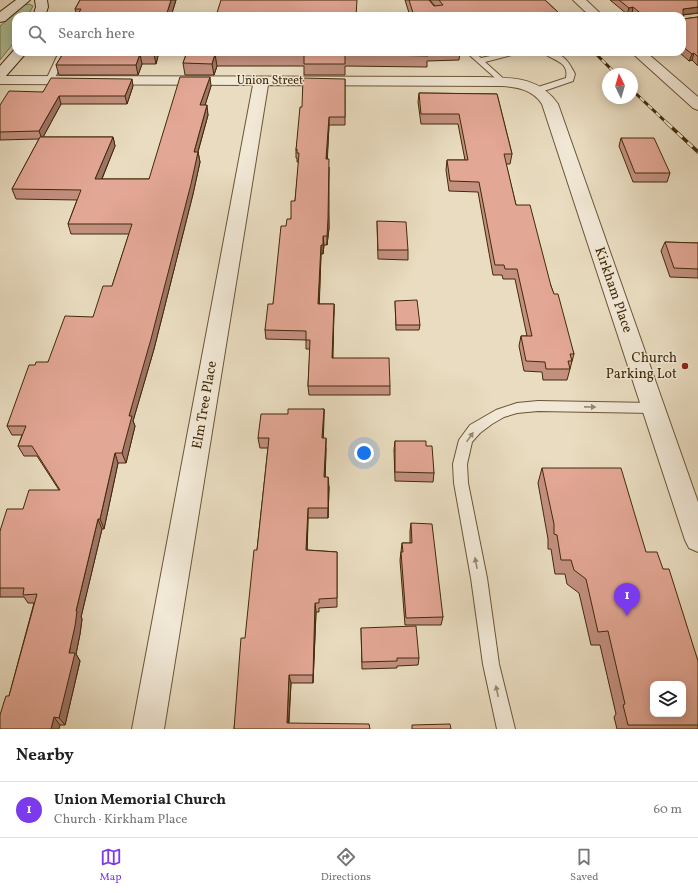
<!DOCTYPE html>
<meta charset="utf-8">
<style>
:root{--surface:#fff;--page:#f6f6f6;--text:#222;--muted:#767676;--line:#e0e0e0;--accent:#7c3aed}
body{margin:0;font-family:Vollkorn,serif;background:var(--page);color:var(--text)}
.controls{position:absolute;right:12px;bottom:12px;display:grid;overflow:hidden;border-radius:8px;box-shadow:0 2px 10px #0003}
.controls button{width:36px;height:36px;display:grid;place-items:center;padding:0;border:0;border-bottom:1px solid var(--line);background:var(--surface);color:var(--text);font:20px sans-serif}
.compass{position:absolute;left:602px;top:68px;width:36px;height:36px;border-radius:50%;background:var(--surface);box-shadow:0 2px 10px #0003;rotate:355deg}
.you{position:absolute;left:364px;top:453px;width:14px;height:14px;margin:-10px;border:3px solid #fff;border-radius:50%;background:#1a73e8;box-shadow:0 0 0 6px #1a73e833}
.badge{display:grid;place-items:center;width:26px;height:26px;border-radius:50%;background:var(--accent);color:#fff;font-size:13px;font-weight:700}
.pin{position:absolute;translate:-50% -33px;filter:drop-shadow(0 1px 2px #0008)}
.pin::after{content:'';position:absolute;top:21px;width:14px;height:12px;background:inherit;clip-path:polygon(0 0,100% 0,50% 100%)}
.list{margin:0;padding:0;list-style:none}
h2{display:flex;justify-content:space-between;align-items:center;height:52px;margin:0;padding:0 16px;font-size:17px}
h2 small{font-size:13px;font-weight:400;color:var(--muted)}
.list li{display:grid;grid-template-columns:26px 1fr auto;gap:12px;align-items:center;box-sizing:border-box;height:56px;padding:0 16px;border-top:1px solid var(--line)}
.list b{display:block;font-size:15px;white-space:nowrap}
.list p{margin:0;font-size:13px;white-space:nowrap;color:var(--muted)}
.list em{font-size:13px;font-style:normal;color:var(--muted)}
.icon{flex:none;width:22px;height:22px;fill:none;stroke:currentColor;stroke-width:2;stroke-linecap:round;stroke-linejoin:round}
.map{position:relative;flex:none;width:698px;height:729px;overflow:hidden}
.search{position:absolute;background:var(--surface);box-shadow:0 2px 10px #0003;left:12px;right:12px;top:12px;height:44px;display:flex;align-items:center;gap:10px;box-sizing:border-box;padding:0 14px;border-radius:12px;color:var(--muted);font-size:15px}
.sheet{height:108px;background:var(--surface)}
nav{display:flex;justify-content:space-around;align-items:center;box-sizing:border-box;height:56px;border-top:1px solid var(--line);background:var(--surface);font-size:11px;color:var(--muted)}
nav a{display:grid;justify-items:center;gap:2px}
nav .on{color:var(--accent)}
.map>svg:first-child{display:block}
</style>
<div class="map">
<svg width="698" height="729" viewBox="0 0 698 729">
<rect width="100%" height="100%" fill="#e9dcc0"/>
<filter id="stains"><feTurbulence type="fractalNoise" baseFrequency=".005" numOctaves="4"/><feColorMatrix values="0 0 0 0 .2 0 0 0 0 .09 0 0 0 0 .02 0 0 0 .5 -.17"/></filter>
<radialGradient id="worn" r=".72"><stop offset=".6" stop-color="#630" stop-opacity="0"/><stop offset="1" stop-color="#630" stop-opacity=".3"/></radialGradient>
<path fill="#b0c298" stroke="#787650" d="M29,4L33,6L28,16H16V40L0,60V26L24,5Z"/>
<g fill="none" stroke-linecap="round" stroke-linejoin="round">
<defs>
<g id="service">
<path d="M59,52H67L54,80L47,82L46,80Z"/>
<path d="M466,52H474L481,58L509,52H523L485,62L505,80V84H502Z"/>
<path d="M542,52C562,52 567,58 575,74L573,81L541,92H535V88L566,78C570,61 551,60 542,52Z"/>
<path d="M538,401L653,403L657,405L659,408L657,411L653,413L538,411L517,413L504,417L492,424L480,433L472,442L467,464L468,483L487,578L499,664L515,729H497L483,664L471,578L454,483L453,464L459,440L470,425L496,410L517,403Z"/>
</g>
<g id="minor">
<path d="M573,0H586L603,16H590Z"/>
<path d="M631,52H646L698,97V110L693,108Z"/>
<path d="M0,76L484,77C514,78 539,77 558,104L698,502V552L689,548L685,540L542,104C533,90 518,87 502,86L268,85L164,729H132L253,85L0,84Z"/>
</g>
<g id="secondary">
<path d="M16,0H30L5,21L0,22V12Z"/>
<path d="M35,0H47L48,7L45,16H33L36,7Z"/>
<path d="M15,49L16,52H27L5,77L0,78V66Z"/>
</g>
</defs>
<use href="#service" stroke="#6b5636" stroke-width="2"/>
<use href="#minor" stroke="#6b5636" stroke-width="2"/>
<use href="#secondary" stroke="#412a08" stroke-width="2"/>
<use href="#service" fill="#f1e8d6" fill-rule="evenodd"/>
<use href="#minor" fill="#f1e8d6" fill-rule="evenodd"/>
<use href="#secondary" fill="#f1e8d6" fill-rule="evenodd"/>
<defs>
<g id="rail-far1">
<path d="M594,52L616,74"/>
<path d="M632,90L668,124"/>
</g>
<path id="rail" d="M667,123L698,152"/>
</defs>
<use href="#rail-far1" stroke="#412a08" stroke-width="3"/>
<use href="#rail" stroke="#412a08" stroke-width="3.5"/>
<use href="#rail-far1" stroke="#f1e8d6" stroke-width="2" stroke-dasharray="5.5" stroke-linecap="butt"/>
<use href="#rail" stroke="#f1e8d6" stroke-width="2.5" stroke-dasharray="7" stroke-linecap="butt"/>
</g>
<g fill="#c39080" stroke="#412a08">
<path d="M80,0H176L171,16H77L75,9Z"/>
<path d="M405,0H429L434,6H435L430,0H545L562,16H410Z"/>
<path d="M610,0H698V13L683,15V19L698,17V66L692,60L689,61L679,52H682V16H635L632,14H627Z"/>
<path d="M64,52H159L156,64H142L138,75H59L56,65Z"/>
<path d="M187,52H460L459,60L427,61V67L345,66V75H304V66H217L214,75H185L183,63Z"/>
<path d="M345,79V125H329L327,159L329,228L327,245H324L323,254H321L319,304H334L333,358L390,386V395H309L308,386L310,349H306V340L266,339L265,330L273,304L286,226L291,219L295,201L299,162H297V158H296V150L302,107Z"/>
<path d="M133,86L127,104H61L43,137H113L115,146L102,179H149L211,86L205,105L208,115L198,152L200,162L193,194L154,349L133,421L135,426L126,463H118L104,529H102L81,617L82,619L80,634L76,654L80,661L65,725H60L9,696L34,603H28L24,597H0V531L23,509L59,490L37,456H24L18,446L22,435H12L7,426L35,365L48,362L93,317L112,286L129,234H71L68,224L77,200L16,199L12,189L39,139L0,140V105L43,92Z"/>
<path d="M419,93L497,94L512,154L510,164H506L516,205L551,286L574,354L567,380H543L542,372L524,371L519,346L521,336H527L515,279H503L502,275H493L478,192L449,191L446,170L447,160H465L458,124H421L418,102Z"/>
<path d="M621,138L670,173L667,182H633L619,146Z"/>
<path d="M377,221L408,250V260L378,259Z"/>
<path d="M665,242L698,243V278L670,277L661,251Z"/>
<path d="M395,301L420,325L419,330H396Z"/>
<path d="M324,409L323,438L326,448L325,477L329,487L328,518H308L307,550L337,552V607L319,608V612H316L313,683H291L289,723L234,729L257,550L268,448H260L258,438L288,414Z"/>
<path d="M395,441L426,446L434,473L433,482L395,481L394,450Z"/>
<path d="M542,468L646,552L663,569L698,661V729H617L614,717L616,714L600,645H591L579,593L567,584L565,574H555L551,549H548V539L538,483Z"/>
<path d="M411,523L443,617L441,625H405L400,560L402,543H410V531Z"/>
<path d="M361,628L419,658L418,665L397,666V668L362,669Z"/>
</g>
<g fill="#9f7568" stroke="#412a08">
<path d="M171,0H176L171,16H166Z"/>
<path d="M633,7L632,14H627L629,8Z"/>
<path d="M698,7V13L681,15L683,9Z"/>
<path d="M155,52H159L156,64L154,54Z"/>
<path d="M694,53L692,60L689,61L692,54Z"/>
<path d="M140,54L142,64L138,75L136,65Z"/>
<path d="M215,54L217,66L214,75L212,64Z"/>
<path d="M210,77L211,86L202,115L200,105Z"/>
<path d="M132,79L133,86L127,104L125,96Z"/>
<path d="M59,96L61,104L42,139L39,131Z"/>
<path d="M207,105L208,115L195,162L194,152Z"/>
<path d="M329,117V125L327,167L326,159Z"/>
<path d="M113,137L115,146L98,188L95,179Z"/>
<path d="M198,152L200,162L193,194L154,349L133,421L135,426L126,463L122,453L129,416Z"/>
<path d="M329,167V228L327,245V236Z"/>
<path d="M323,236L324,245L323,254Z"/>
<path d="M321,245V254L319,313L318,304Z"/>
<path d="M334,304V313L332,367V358Z"/>
<path d="M324,409V419L323,448L322,438Z"/>
<path d="M326,438V448L325,487L324,477Z"/>
<path d="M115,453L118,463L104,529L100,519Z"/>
<path d="M328,477L329,487L328,518Z"/>
<path d="M308,508V518L307,560L306,550Z"/>
<path d="M98,519L102,529L81,617L82,619L80,634L76,654L80,661L65,725L59,718L76,611Z"/>
<path d="M315,603L316,612L313,683V675Z"/>
<path d="M289,675L291,683L288,729L287,723Z"/>
<path d="M54,717L60,725L59,729H51Z"/>
</g>
<g fill="#e3a795" stroke="#412a08" fill-rule="evenodd">
<path d="M80,0H171L166,16H77L81,9H75Z"/>
<path d="M221,0H357L356,16H216Z"/>
<path d="M409,0H429L434,6L443,5L439,0H545L562,16H414Z"/>
<path d="M619,0H698V7L683,9V19L698,17V57L694,53L692,54L682,46V16H644L633,7L629,8Z"/>
<path d="M64,52H155L154,54H140L136,65H56Z"/>
<path d="M187,52H427L428,56L345,54V64H304V54H215L212,64L183,63Z"/>
<path d="M180,77H210L200,105H207L194,152H198L191,184L151,339L129,416H132L122,453H115L100,519H98L76,611H77L75,626L69,653H75L59,718L54,717L51,729H0V715L4,702L6,696H9L37,594L23,595L24,588H0V531L7,509H23L29,490H60L32,446H18L26,426H7L29,365H35L36,362H48L65,316L93,317L103,286H112L132,224H68L81,190L12,189L40,137H113L95,179H149Z"/>
<path d="M51,78L132,79L125,96H59L39,131L0,132V105L9,91L43,92Z"/>
<path d="M303,78L345,79V117H329L326,159H329L328,219L327,236H323V245H321L318,304H334L332,358H389L390,386H308L310,340H306V331L265,330L268,304H273L281,226H286L287,219H291V201H295L299,153H297V149L296,150L300,107H302Z"/>
<path d="M419,93L497,94L512,154H504L516,205H530L551,286L554,294H558L574,354H570L572,361H568L570,369H546L545,362L526,361L521,336H532L517,269H505L504,265H495L479,182L450,181L447,160H468L459,114H421Z"/>
<path d="M621,138H654L670,173H635Z"/>
<path d="M377,221L406,222L408,250H378Z"/>
<path d="M665,242L698,243V269L674,268Z"/>
<path d="M417,300L420,325H396L395,301Z"/>
<path d="M288,409H324L322,438H326L324,477H328V508H308L306,550L337,552V598L319,599V603H315L313,675H289L287,723L369,724L370,729H234L241,638H245L254,550H257L269,438H258L261,414H288Z"/>
<path d="M395,441H426V446H432L434,473L395,472Z"/>
<path d="M542,468H621L646,552H657L663,569H669L698,661V725H628L623,705L625,704L608,631L598,632L586,579L574,570L571,560H561L557,535L554,534V524ZM653,684H683V714H653Z"/>
<path d="M411,523L432,524L443,617L406,618L401,552H403L402,543H412Z"/>
<path d="M416,626L419,658H397V661L362,662L361,628Z"/>
<path d="M450,724L451,729H412V725Z"/>
</g>
<defs><path id="oneway-solid" d="M-6-.8H1V-3.2L6.5 0L1 3.2V.8H-6Z"/></defs>
<g fill="#99896f">
<use href="#oneway-solid" transform="translate(590 407) rotate(1)"/>
<use href="#oneway-solid" transform="translate(470 437) rotate(-55)"/>
<use href="#oneway-solid" transform="translate(476 563) rotate(-101)"/>
<use href="#oneway-solid" transform="translate(497 691) rotate(-102)"/>
</g>
<circle fill="#8f2418" stroke="#f1e8d6" stroke-width="1.5" cx="685" cy="366" r="4"/>
<g text-anchor="middle" dominant-baseline="central" stroke-width="3" stroke-linejoin="round" paint-order="stroke">
<g font-size="12" fill="#412a08" stroke="#f1e8d6">
<text x="270" y="81">Union Street</text>
</g>
<g font-size="14" fill="#412a08" stroke="#f1e8d6">
<text transform="translate(613 290) rotate(71)">Kirkham Place</text>
<text transform="translate(205 405) rotate(-80)">Elm Tree Place</text>
</g>
<g font-size="14" fill="#412a08" stroke="#f1e8d6" text-anchor="end">
<text x="677" y="358">Church<tspan x="677" dy="16">Parking Lot</tspan></text>
</g>
</g>
<rect width="100%" height="100%" filter="url(#stains)"/>
<rect width="100%" height="100%" fill="url(#worn)"/>
</svg>
<div class="controls">
<button><svg class="icon" aria-label="layers" viewBox="0 0 24 24"><path d="M12 4l9 5-9 5-9-5zM3 14l9 5 9-5"/></svg></button>
</div>
<svg class="compass" viewBox="-18 -18 36 36"><path d="M0-13l5 13h-10z" fill="#e53935"/><path d="M0 13l5-13h-10z" fill="#767676"/></svg>
<div class="you"></div>
<div class="pin badge" style="left:627px;top:616px">1</div>
<div class="search"><svg class="icon" aria-label="search" viewBox="0 0 24 24"><circle cx="10" cy="10" r="6"/><path d="M15 15l6 6"/></svg>Search here</div>
</div>
<section class="sheet">
<h2>Nearby<small></small></h2>
<ul class="list">
<li><span class="badge">1</span><div><b>Union Memorial Church</b><p>Church · Kirkham Place</p></div><em>60 m</em></li>
</ul>
</section>
<nav>
<a class="on"><svg class="icon" aria-label="map" viewBox="0 0 24 24"><path d="M3 6l6-2 6 2 6-2v14l-6 2-6-2-6 2zM9 4v14M15 6v14"/></svg>Map</a>
<a><svg class="icon" aria-label="directions" viewBox="0 0 24 24"><path d="M12 3l9 9-9 9-9-9zM9 14v-3h6M13 9l2 2-2 2"/></svg>Directions</a>
<a><svg class="icon" aria-label="saved" viewBox="0 0 24 24"><path d="M7 4h10v16l-5-4-5 4z"/></svg>Saved</a>
</nav>
